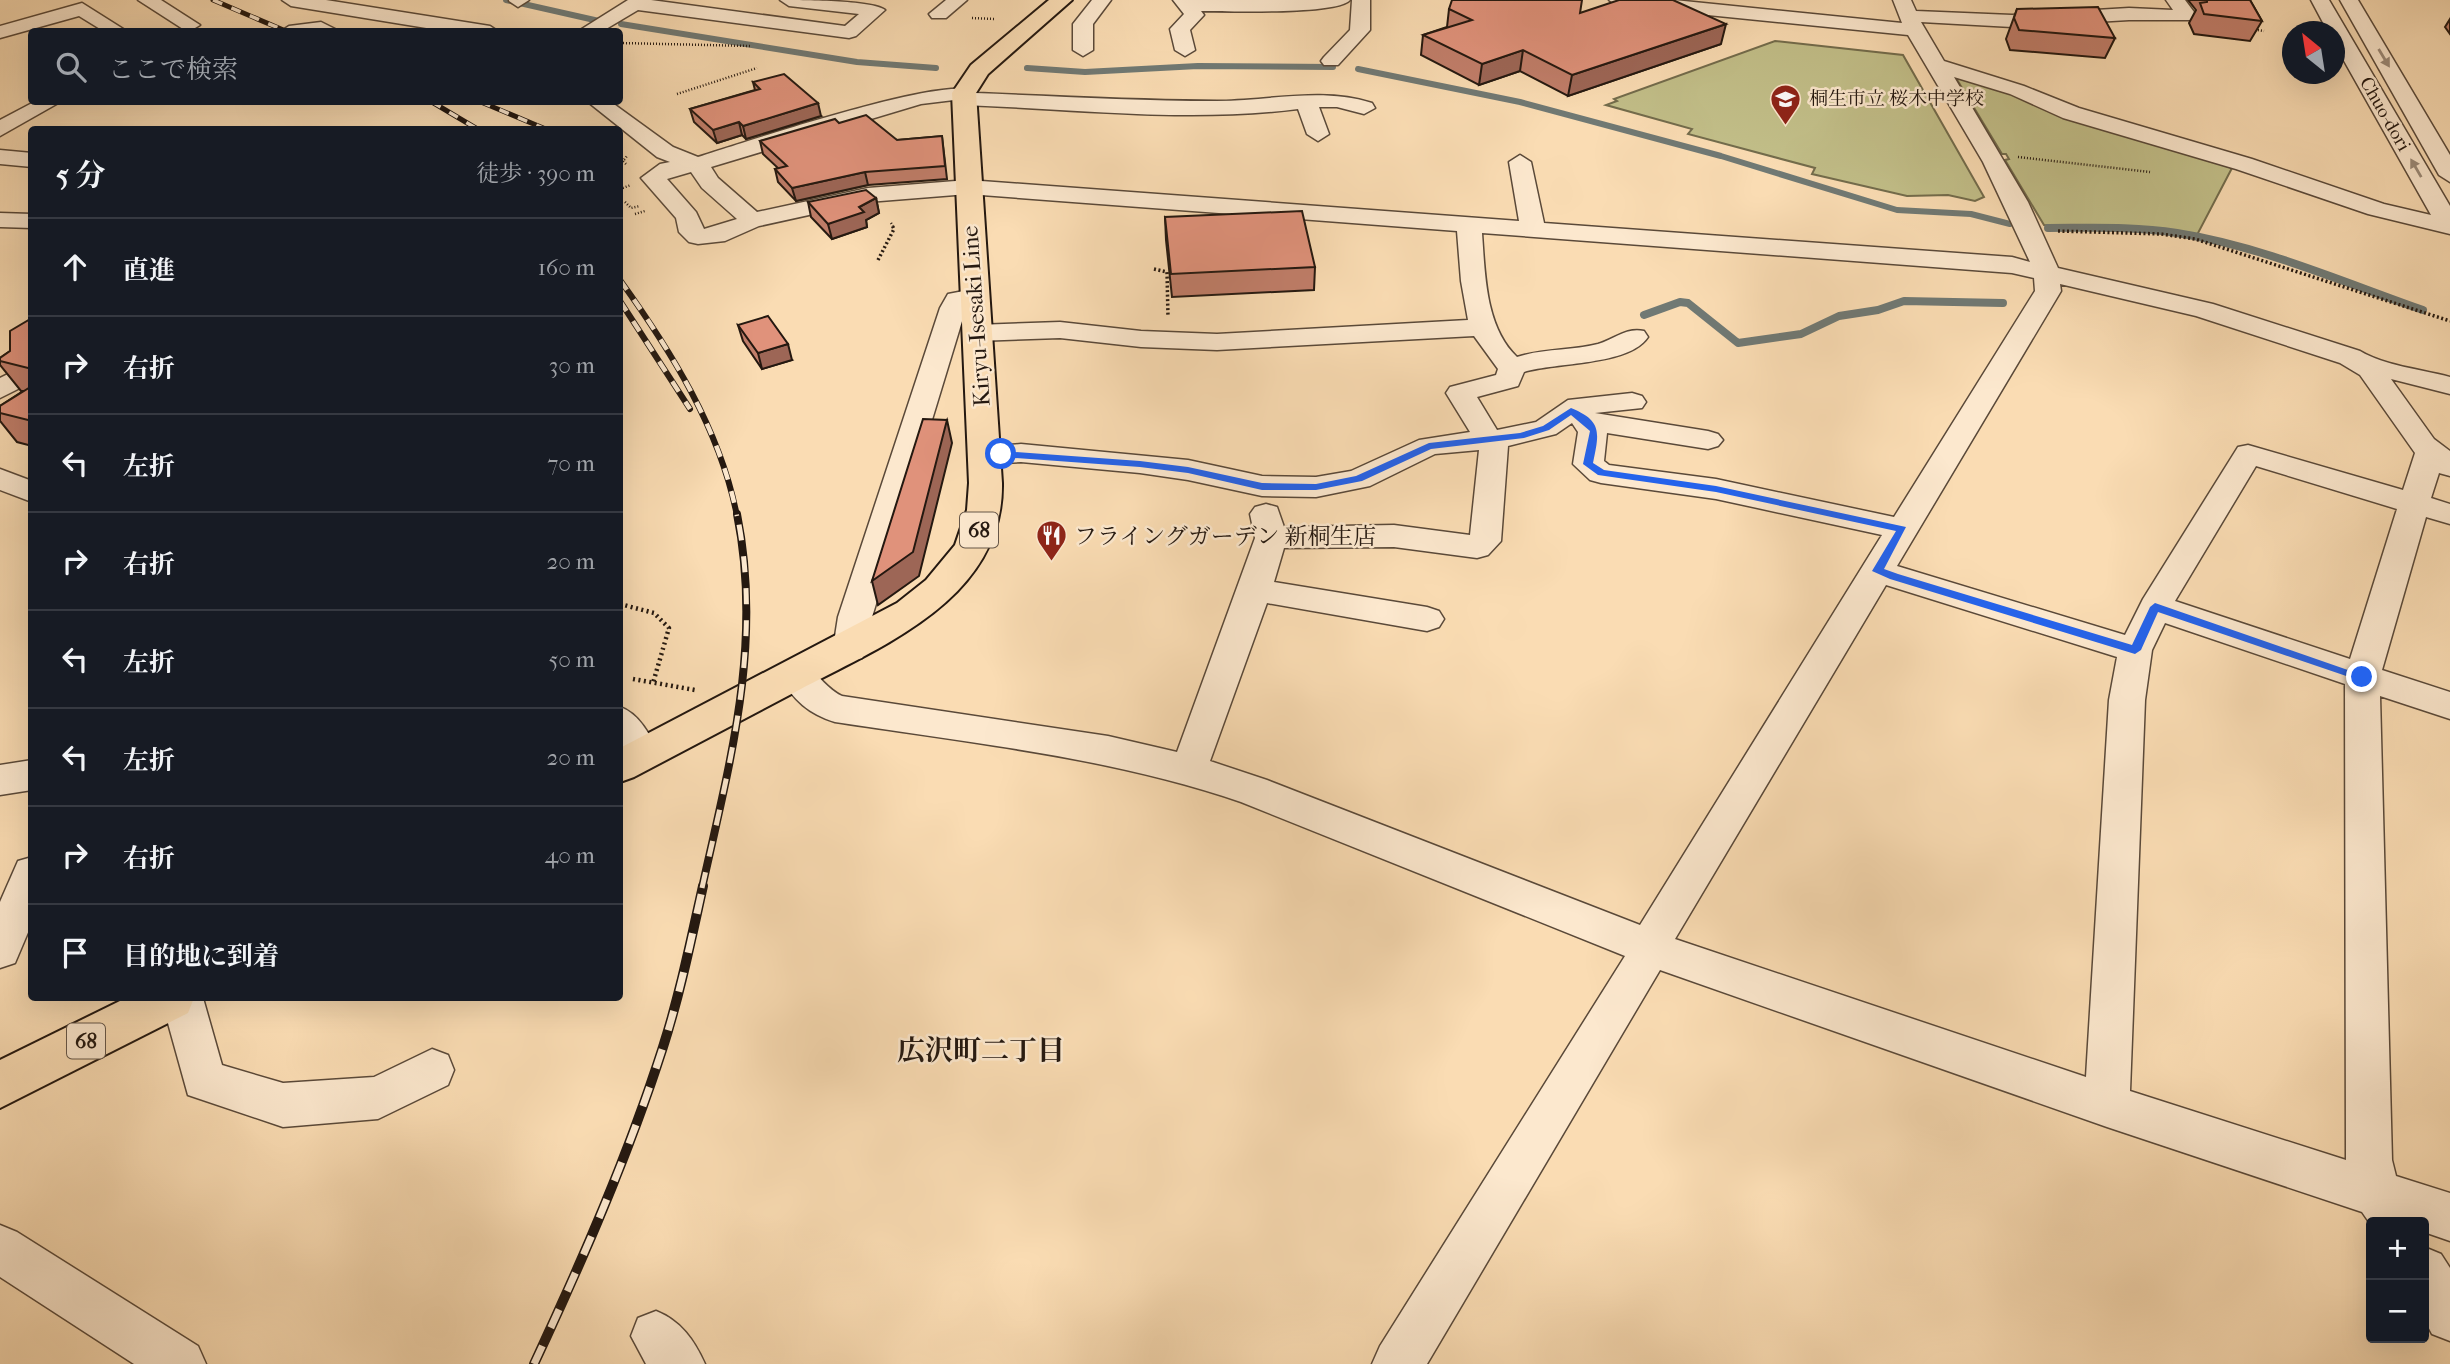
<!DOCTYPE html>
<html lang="ja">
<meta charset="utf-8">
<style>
:root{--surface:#171b24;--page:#20242c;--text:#f1f3f6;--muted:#9ea1a6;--line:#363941}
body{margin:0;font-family:"IM FELL French Canon","Noto Serif JP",serif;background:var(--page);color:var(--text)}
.controls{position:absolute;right:21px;bottom:21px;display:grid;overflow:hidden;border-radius:7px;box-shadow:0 7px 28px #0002}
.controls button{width:63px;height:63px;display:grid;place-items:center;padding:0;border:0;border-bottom:2px solid var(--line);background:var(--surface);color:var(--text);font:35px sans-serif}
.compass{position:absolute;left:2282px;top:21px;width:63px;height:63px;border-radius:50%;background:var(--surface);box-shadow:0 7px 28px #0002;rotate:330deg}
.stop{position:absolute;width:21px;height:21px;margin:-16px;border:5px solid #2563eb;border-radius:50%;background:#fff}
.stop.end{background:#2563eb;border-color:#fff;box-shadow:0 2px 7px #0008}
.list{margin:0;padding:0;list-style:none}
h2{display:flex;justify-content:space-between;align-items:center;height:91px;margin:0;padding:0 28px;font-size:30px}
h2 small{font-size:23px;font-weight:400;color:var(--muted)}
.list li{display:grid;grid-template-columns:46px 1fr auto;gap:21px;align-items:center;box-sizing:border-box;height:98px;padding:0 28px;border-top:2px solid var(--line)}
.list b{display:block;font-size:26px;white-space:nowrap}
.list em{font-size:23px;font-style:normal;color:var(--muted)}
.icon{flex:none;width:38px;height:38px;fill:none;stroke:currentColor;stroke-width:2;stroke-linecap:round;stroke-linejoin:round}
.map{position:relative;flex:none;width:2450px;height:1364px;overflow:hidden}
.search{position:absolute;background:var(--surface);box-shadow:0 7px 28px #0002;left:28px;top:28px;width:595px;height:77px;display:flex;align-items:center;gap:18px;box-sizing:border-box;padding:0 24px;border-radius:7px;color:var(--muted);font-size:26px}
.panel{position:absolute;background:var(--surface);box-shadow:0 7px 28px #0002;left:28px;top:126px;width:595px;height:875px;border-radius:7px}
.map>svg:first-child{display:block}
</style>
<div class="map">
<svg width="2450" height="1364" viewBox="0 0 2450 1364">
<rect width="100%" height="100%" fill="#fadcb3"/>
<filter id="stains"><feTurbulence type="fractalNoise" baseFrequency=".00286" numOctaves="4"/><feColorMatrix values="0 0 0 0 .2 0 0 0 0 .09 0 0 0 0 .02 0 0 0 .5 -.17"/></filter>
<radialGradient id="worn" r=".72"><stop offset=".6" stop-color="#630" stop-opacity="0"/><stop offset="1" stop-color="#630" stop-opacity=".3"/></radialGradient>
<g fill="#c2bf89" stroke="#736c4c" stroke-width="2">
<path d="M1775,41L1903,55L1984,197L1975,201L1948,195L1907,196L1812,174L1815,168L1688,134L1692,129L1606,105L1617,101L1614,99Z"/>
<path d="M1953,73L2232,168L2197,235L2157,229L2044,225L2005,160L2009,159L2006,154H2002Z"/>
</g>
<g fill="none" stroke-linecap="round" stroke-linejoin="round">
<g stroke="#707974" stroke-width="6">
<path d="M506,0L599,21"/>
<path d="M621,24L857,62L936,68"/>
<path d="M1027,68L1085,72L1198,66L1333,67"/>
<path d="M1358,69L1520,102L1721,156L1897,210L1971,214L2010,224"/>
</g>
<g stroke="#707974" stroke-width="8">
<path d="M2048,228C2091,228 2134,226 2177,233C2261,246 2343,282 2423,310"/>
<path d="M1644,315L1680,302L1688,303L1738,343L1801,334L1839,316L1878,310L1904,301L2003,303"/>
</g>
<defs>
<g id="minor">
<path d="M138,0H161L200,25L190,31L183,29Z"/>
<path d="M282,0H326L490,26L499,32H451L291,6Z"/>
<path d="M529,0L518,7L509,1V0Z"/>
<path d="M628,0H651L845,26L859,14L789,6L780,0C800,0 872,0 885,10L856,36L849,38L638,10L601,32H577Z"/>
<path d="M946,0H967L946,18H932L929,14Z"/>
<path d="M1092,0H1111L1093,24V50L1083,56L1073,50V24Z"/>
<path d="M1173,0H1350C1338,15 1225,11 1201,11L1204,15L1190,30L1195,50L1185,56L1175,50L1170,29L1184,14Z"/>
<path d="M1352,0H1370V30L1338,65H1324L1321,61L1324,57L1350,30Z"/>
<path d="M1609,0H1674L1902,23L1893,0H1911L1916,11L2012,15L2129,8L2173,10L2166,0H2185L2197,16L2194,20H2129L2012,27L1921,22L1944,61L2024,86L2079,108L2252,159L2384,204L2431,215L2334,43V32H2328L2311,0H2329L2450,206V234L2368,214L2236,169L2063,118L2010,94L1954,77L2028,202L2058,268L2213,304L2360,351C2385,366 2421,369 2450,377V394L2391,379L2434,439L2450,451V476L2439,473L2431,498L2450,504V524L2426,517L2382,670L2450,692V719L2380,696L2392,1160L2396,1176L2450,1193V1241L2424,1232V1222H2371V1225L2362,1212L2107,1127L1660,970L1427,1364H1372L1380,1346L1625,956L1241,802C1110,757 971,743 835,722C809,714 793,700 780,676L785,667C813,658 819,685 842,696L1108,736L1177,752L1255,538L1250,514L1255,507L1266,504L1277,507L1284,527L1394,525L1470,535L1479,450L1435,454L1370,486L1316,497L1262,496L1188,480L1140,473L1021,462L985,464L975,462L970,455L975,448L1021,444L1188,460L1262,476L1316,477L1351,471L1419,440L1470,432L1446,393L1450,387L1496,375L1498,369L1474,336L1217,350L1141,347L1060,338L976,341L967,339L963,333L967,327L976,325L1060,322L1141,331L1217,334L1468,320L1461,281L1457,231L968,194L868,202L759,226L725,241L698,244L689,242L679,232L676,218L641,178L660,164L670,162L657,157L588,102H611L673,147L698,157C733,146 959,70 975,93C1055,96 1136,101 1217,101C1268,101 1322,87 1372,103L1375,108L1364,114L1337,107H1319L1329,134L1318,141L1307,134L1298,109C1188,123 1074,109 964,105L954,100L921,104L711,167L718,178L757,212L868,188L968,180L1519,221L1509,162L1520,155L1531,162L1544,223L2012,257L2030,262L1983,162L1908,35L1618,6ZM691,172L702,188L737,219L704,229L696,212L667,179ZM1482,233L2012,273L2034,278L2035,291L1894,517L1716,479L1609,465L1604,461L1607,433L1708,449L1718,446L1723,440L1718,434L1708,431L1595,413L1642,408L1646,402L1642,396L1632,393L1568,400L1536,422L1497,430L1477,397L1518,386L1524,372C1556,362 1629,366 1648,337L1644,331C1626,327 1615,339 1598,344C1571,351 1544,348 1517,357C1485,327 1485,273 1482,233ZM2060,284L2196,316L2340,363L2360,375L2415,453L2403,490L2248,445L2238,447L2143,599L2125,635L1897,566L2061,291ZM1572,423L1578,432L1573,464L1590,480L1601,483L1716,499L1882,535L1640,925L1267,780L1210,761L1267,603L1427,631L1439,627L1444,619L1439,611L1427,607L1274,582L1284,548L1394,547L1477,558L1488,555L1501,541L1508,446L1556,434ZM2256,466L2397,509L2350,659L2175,601ZM1886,585L2117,657L2109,700L2086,1077L1675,939ZM2165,623L2345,684L2346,1160L2130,1091L2145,700L2152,650Z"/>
<path d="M2340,0H2358L2450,155V182L2439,175Z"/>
<path d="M82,3L128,32H105L79,16L0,38V26Z"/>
<path d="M321,22L341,32H280L289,26Z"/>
<path d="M34,102H60L0,136V120Z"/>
<path d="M0,150L32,153V167L0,164Z"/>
<path d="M0,213L32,214V228L0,227Z"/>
<path d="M974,289L983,292L987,297L983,302L966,308L872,617L867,649L862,658L850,661L838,658L833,649L838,617L940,308L948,294Z"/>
<path d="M32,362V382L0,398V378Z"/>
<path d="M0,469L32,481V502L0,490Z"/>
<path d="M620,707C640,714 651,737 660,755L655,765C614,778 618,734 620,707Z"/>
<path d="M32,760V790L0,795V765Z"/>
<path d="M32,857V923L15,963L0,968V902L18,861Z"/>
<path d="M161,998H203L222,1065L283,1083L374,1077L432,1049L448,1055L454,1070L448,1085L378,1119L283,1127L188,1095Z"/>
<path d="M0,1225L17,1232L198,1346L206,1364H134L0,1277Z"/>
<path d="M2424,1247L2441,1254L2450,1268V1341L2432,1334L2424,1319Z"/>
<path d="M656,1311C681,1321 694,1340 705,1364H646L631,1336L638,1318Z"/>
</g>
<g id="major">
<path d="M1049,0H1072L988,74L976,93L1002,483C1004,598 884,645 799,690C744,719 689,748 634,777L620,782V748L897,603L926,580L955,545L967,510L969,483L952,93L971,65Z"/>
<path d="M126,998H194L188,1013L0,1108V1060Z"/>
</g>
</defs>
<use href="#minor" stroke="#5a4939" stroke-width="3"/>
<use href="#major" stroke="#241810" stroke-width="4"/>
<g stroke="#241810" stroke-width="2.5" stroke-dasharray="1 2" stroke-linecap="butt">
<path d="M972,18L995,19"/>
<path d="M2252,29L2264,31"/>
<path d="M620,43L750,46"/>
<path d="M677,94L757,68"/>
<path d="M2018,157L2150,172"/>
<path d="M626,164L623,161L627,156"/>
<path d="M620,189L631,185"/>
<path d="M625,202L631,208L640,206"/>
<path d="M635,214L645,211"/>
<path d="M891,223L893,226"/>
</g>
<g stroke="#241810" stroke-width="3.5" stroke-dasharray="2 2.5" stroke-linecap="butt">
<path d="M2058,231L2161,234L2195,239L2450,321"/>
<path d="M878,260L894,229L892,225"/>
<path d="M1154,269L1167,272L1168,317"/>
</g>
<g stroke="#241810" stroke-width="4.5" stroke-dasharray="2 3.5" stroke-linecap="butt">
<path d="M620,604L654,613L669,628L653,683"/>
<path d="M633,679L695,690"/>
</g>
<use href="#minor" fill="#fce8ce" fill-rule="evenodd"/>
<use href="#major" fill="#fadcb3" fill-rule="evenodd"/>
<defs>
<g id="rail-far3">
<path d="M213,0L288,32"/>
<path d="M432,102L479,130"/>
<path d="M481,102L548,130"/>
</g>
<g id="rail-far2">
<path d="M620,280C671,351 720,429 737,516"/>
<path d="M620,301L690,409"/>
</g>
<path id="rail-far1" d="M702,888C730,762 763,643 737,514"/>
<path id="rail" d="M534,1364C582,1261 628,1156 663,1047C680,994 691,940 703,886"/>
</defs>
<use href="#rail-far3" stroke="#241810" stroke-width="5"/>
<use href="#rail-far2" stroke="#241810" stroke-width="6"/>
<use href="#rail-far1" stroke="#241810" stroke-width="8"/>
<use href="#rail" stroke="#241810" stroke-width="10"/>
<use href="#rail-far3" stroke="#fce8ce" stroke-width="3.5" stroke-dasharray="10" stroke-linecap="butt"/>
<use href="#rail-far2" stroke="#fce8ce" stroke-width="4.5" stroke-dasharray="12" stroke-linecap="butt"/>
<use href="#rail-far1" stroke="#fce8ce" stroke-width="5" stroke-dasharray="16" stroke-linecap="butt"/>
<use href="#rail" stroke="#fce8ce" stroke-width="7" stroke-dasharray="20" stroke-linecap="butt"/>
</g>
<g fill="#c17e6a" stroke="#241810" stroke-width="2">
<path d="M2188,0H2250L2262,21L2250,41L2194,34L2189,23L2196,10Z"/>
<path d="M1449,9L1721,44L1568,96L1520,71L1479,85L1421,55L1423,35L1447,27Z"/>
<path d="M2017,9L2115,38L2105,58L2010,50L2006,39Z"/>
<path d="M2450,19V34L2445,27Z"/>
<path d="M753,82L821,116L746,139L742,135L717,143L694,122L690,109L755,90Z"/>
<path d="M839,123L897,140L942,136L947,179L868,185L796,201L778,182L775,169L778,168L763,154L760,141Z"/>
<path d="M876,198L879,213L866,220L867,227L832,239L811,217L808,202Z"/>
<path d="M1165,217L1315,267L1314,290L1172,297L1166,240Z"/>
<path d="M32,318V446L17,442L0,421V406L23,391H21L0,365V358L10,351Z"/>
<path d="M738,325L792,360L762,369L743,341Z"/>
</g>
<g fill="#9d6656" stroke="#241810" stroke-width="2">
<path d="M1726,24L1721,44L1568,96L1572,75Z"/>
<path d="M1523,50L1520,71L1479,85L1482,64Z"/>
<path d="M818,103L821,116L746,139L743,126Z"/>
<path d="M739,122L742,135L717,143L713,130Z"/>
<path d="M865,172L868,185L796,201L792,188Z"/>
<path d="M876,198L879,213L866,220L867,227L832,239L828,224Z"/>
<path d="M788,344L792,360L762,369L758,353Z"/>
<path d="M947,420L952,443L919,576L878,605L872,581Z"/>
</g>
<g fill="#e0927b" stroke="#241810" stroke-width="2">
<path d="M1452,0H1582L1580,13L1619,0H1673L1726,24L1572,75L1523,50L1482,64L1423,35L1472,20L1449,9Z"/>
<path d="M2207,0H2250L2262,21L2204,14L2200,3L2207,2Z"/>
<path d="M2098,7L2115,38L2019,30L2014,18L2017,9Z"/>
<path d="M784,74L818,103L743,126L739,122L713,130L690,109L760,89L753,82Z"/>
<path d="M866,115L897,140L942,136L945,166L865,172L792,188L775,169L787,166L760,141L835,119L839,123Z"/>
<path d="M866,190L876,198L859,207L864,212L828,224L808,202Z"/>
<path d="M1302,211L1315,267L1171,274L1165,217Z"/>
<path d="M768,316L788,344L758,353L738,325Z"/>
<path d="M32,318V369L0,361V358L10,351V331Z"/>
<path d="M32,386V421L0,413V406Z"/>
<path d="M923,419L947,420L913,552L872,581Z"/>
</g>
<defs><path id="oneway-solid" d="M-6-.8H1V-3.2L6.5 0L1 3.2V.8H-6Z" transform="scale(1.75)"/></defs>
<g fill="#9b8a78">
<use href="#oneway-solid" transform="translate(2384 58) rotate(59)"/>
<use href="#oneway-solid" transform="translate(2416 168) rotate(-120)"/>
</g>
<path fill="#2563eb" d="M1571,408C1603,421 1599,433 1593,463L1604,470L1716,486L1906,527L1884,569L1898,574L2132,645L2150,607L2155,603L2368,677L2358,680L2158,612L2141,650L2135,654L1890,579L1872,571L1896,531L1716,492L1598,475L1583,464L1590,431L1571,415L1549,430L1524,438L1431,449L1362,481L1316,490H1262L1188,473L1140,467L1001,457L996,454L1001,451L1140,461L1188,467L1262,483L1316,484L1356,476L1429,443L1520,433L1543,426Z"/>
<defs>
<symbol id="school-pin" viewBox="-11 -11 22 30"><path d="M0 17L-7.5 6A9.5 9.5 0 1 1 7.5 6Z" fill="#8f2418" stroke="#fce8ce"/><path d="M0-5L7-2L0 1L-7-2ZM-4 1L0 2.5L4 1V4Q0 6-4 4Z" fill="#fff"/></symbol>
<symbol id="restaurant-pin" viewBox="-11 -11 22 30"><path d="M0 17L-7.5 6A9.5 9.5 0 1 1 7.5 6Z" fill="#8f2418" stroke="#fce8ce"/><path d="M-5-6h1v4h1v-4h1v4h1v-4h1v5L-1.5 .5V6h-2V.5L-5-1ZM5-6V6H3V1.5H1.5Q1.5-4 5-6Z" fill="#fff"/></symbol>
</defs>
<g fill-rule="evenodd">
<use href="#school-pin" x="1768" y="82" width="35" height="47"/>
<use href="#restaurant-pin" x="1034" y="518" width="35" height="47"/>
</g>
<g text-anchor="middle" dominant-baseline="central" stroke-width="5" stroke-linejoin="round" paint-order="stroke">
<g font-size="19" fill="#241810" stroke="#fce8ce" text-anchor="start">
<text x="1809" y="99">桐生市立 桜木中学校</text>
</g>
<g font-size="19" fill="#241810" stroke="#fce8ce">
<text transform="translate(2385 114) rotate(60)">Chuo-dori</text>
</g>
<g fill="#fce8ce" stroke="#655649" stroke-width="2">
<rect x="960" y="512.5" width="38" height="35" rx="5"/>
<rect x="67" y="1023.5" width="38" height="35" rx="5"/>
</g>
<g font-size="21" font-weight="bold" fill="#241810">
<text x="979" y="530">68</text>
<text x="86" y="1041">68</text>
</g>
<g font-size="23" fill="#241810" stroke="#fce8ce">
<text transform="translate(976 316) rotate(-94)">Kiryu-Isesaki Line</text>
</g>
<g font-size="23" fill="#241810" stroke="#fce8ce" text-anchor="start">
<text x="1074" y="536">フライングガーデン 新桐生店</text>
</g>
<g font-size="28" font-weight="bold" fill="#241810" stroke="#fce8ce">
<text x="981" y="1050">広沢町二丁目</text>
</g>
</g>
<rect width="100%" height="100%" filter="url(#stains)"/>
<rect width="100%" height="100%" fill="url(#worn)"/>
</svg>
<div class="controls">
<button>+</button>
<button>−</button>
</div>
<svg class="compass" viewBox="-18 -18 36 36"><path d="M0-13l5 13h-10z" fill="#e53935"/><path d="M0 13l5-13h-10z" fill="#9ea1a6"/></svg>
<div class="stop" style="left:1001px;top:454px"></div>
<div class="stop end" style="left:2362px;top:677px"></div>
<div class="search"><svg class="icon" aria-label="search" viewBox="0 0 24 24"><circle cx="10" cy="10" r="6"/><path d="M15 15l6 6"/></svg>ここで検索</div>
<section class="panel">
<h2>5 分<small>徒歩 · 390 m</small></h2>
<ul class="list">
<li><svg class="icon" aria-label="ahead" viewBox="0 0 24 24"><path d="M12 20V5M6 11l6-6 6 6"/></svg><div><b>直進</b></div><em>160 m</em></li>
<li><svg class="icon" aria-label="right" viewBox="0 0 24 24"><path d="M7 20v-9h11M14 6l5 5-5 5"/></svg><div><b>右折</b></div><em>30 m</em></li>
<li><svg class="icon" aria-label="left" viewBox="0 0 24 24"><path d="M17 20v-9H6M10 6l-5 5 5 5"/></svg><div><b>左折</b></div><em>70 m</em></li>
<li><svg class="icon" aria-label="right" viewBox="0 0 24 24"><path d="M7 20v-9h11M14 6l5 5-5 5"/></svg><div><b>右折</b></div><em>20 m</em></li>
<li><svg class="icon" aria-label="left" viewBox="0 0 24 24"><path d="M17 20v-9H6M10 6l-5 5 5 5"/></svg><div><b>左折</b></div><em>50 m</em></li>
<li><svg class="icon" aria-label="left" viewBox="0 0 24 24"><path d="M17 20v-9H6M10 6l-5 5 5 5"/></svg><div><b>左折</b></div><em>20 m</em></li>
<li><svg class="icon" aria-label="right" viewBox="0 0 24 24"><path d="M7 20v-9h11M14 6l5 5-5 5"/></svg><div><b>右折</b></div><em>40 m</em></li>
<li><svg class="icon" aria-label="arrive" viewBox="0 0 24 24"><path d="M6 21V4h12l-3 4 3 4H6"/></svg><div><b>目的地に到着</b></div></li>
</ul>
</section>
</div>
